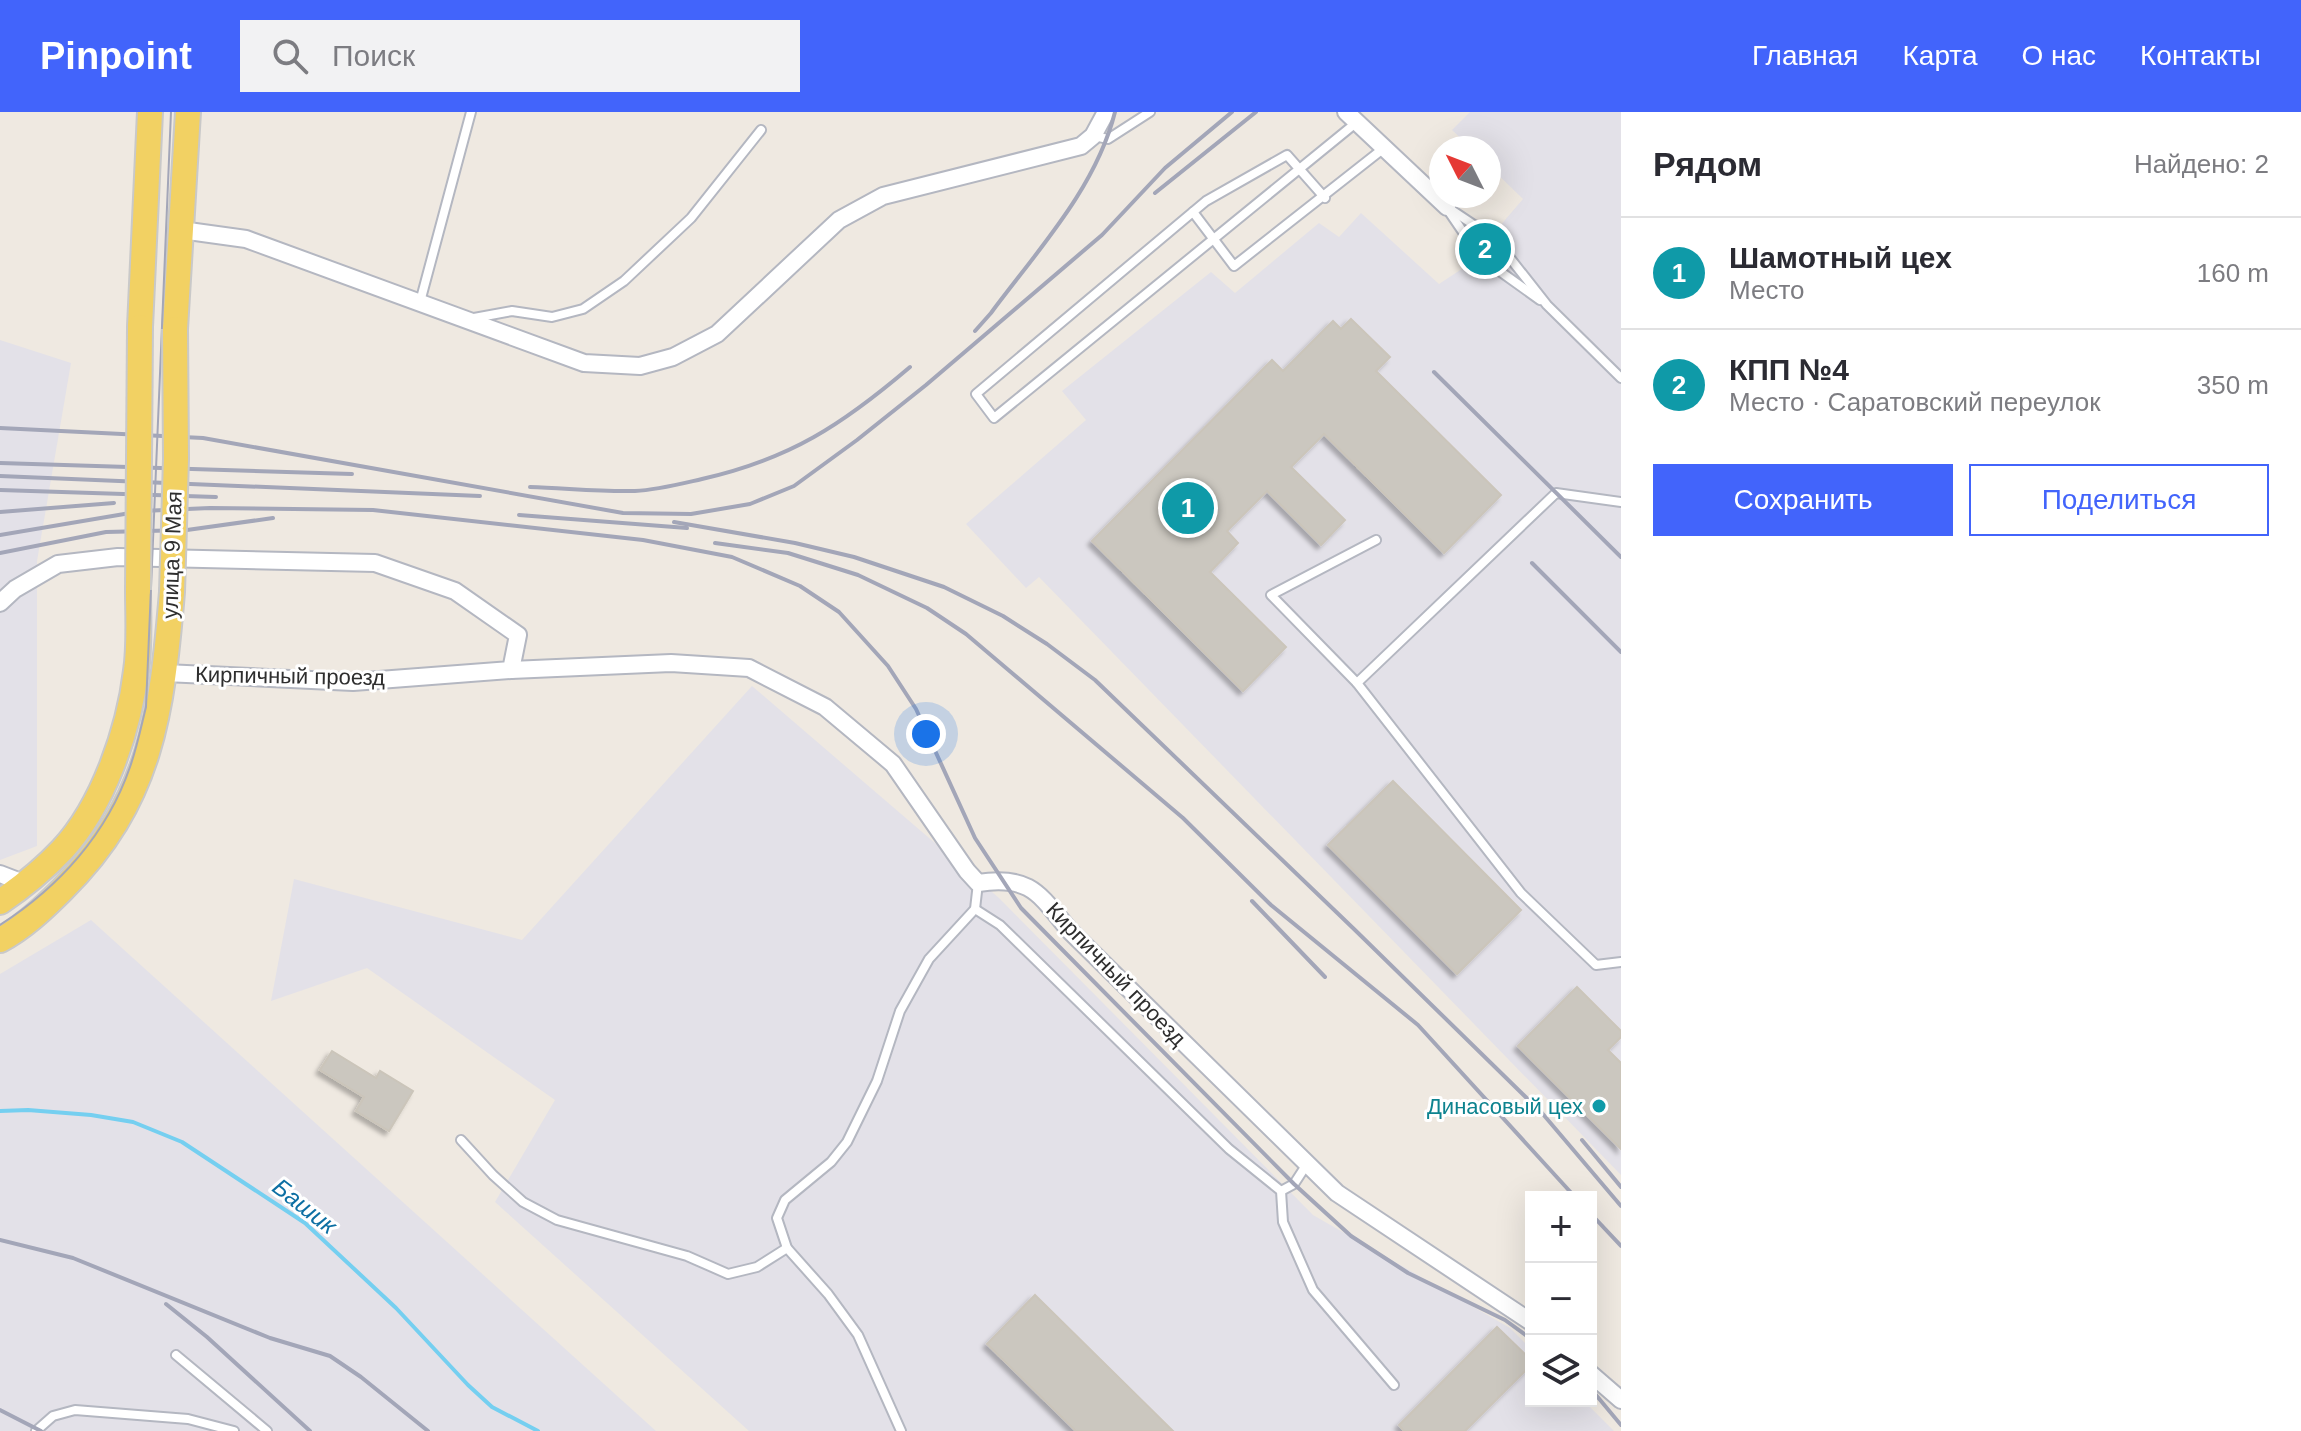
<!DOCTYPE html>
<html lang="ru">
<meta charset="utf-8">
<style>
:root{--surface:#fff;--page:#f2f2f3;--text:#2b2b33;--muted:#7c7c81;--line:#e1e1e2;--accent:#4264fb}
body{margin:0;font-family:Helvetica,sans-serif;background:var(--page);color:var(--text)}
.controls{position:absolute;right:24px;bottom:24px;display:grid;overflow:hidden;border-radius:0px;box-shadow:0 8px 32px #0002}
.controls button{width:72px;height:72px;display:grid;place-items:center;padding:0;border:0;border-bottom:2px solid var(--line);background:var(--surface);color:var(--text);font:40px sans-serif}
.compass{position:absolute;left:1429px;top:24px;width:72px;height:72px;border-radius:50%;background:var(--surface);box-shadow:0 8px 32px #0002;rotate:312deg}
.you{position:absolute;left:926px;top:622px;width:28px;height:28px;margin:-20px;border:6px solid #fff;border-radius:50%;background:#1a73e8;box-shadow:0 0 0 12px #1a73e833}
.badge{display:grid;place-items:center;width:52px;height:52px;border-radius:50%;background:var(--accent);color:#fff;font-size:26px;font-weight:700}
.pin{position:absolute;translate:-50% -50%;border:4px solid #fff;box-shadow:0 2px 8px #0006}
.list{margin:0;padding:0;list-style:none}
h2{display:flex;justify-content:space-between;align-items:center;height:104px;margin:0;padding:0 32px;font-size:34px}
h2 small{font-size:26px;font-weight:400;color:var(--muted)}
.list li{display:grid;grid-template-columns:52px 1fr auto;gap:24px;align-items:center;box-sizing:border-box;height:112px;padding:0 32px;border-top:2px solid var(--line)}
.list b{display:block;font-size:30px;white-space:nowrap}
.list p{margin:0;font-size:26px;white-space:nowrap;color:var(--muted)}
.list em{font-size:26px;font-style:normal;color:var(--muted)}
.actions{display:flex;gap:16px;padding:24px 32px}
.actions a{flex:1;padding:18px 0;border:2px solid var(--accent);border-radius:0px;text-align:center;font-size:28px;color:var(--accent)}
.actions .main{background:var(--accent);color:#fff}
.icon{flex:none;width:44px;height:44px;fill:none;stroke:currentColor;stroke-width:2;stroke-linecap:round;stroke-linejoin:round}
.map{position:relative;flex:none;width:1621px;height:1319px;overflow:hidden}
header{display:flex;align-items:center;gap:48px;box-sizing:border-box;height:112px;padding:0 40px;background:var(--accent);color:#fff}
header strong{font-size:38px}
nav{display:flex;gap:44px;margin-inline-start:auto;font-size:28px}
.search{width:560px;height:72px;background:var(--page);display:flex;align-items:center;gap:20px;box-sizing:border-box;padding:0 28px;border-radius:0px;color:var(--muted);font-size:30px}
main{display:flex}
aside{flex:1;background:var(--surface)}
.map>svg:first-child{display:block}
</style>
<header>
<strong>Pinpoint</strong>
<div class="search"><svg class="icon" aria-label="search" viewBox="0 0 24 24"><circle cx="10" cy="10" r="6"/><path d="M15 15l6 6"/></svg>Поиск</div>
<nav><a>Главная</a><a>Карта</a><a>О нас</a><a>Контакты</a></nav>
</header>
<main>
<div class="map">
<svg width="1621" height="1319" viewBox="0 0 1621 1319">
<defs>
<filter id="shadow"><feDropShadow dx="-4" dy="4" stdDeviation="2" flood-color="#0004"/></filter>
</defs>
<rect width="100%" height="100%" fill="#efe9e1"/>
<g fill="#e3e1e8">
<path d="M1470,0H1621V1063L1039,465L1026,476L966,412L1086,308L1062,279L1211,160L1235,181L1319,111L1339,125L1361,101L1439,172L1480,145L1477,137L1486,129L1494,135L1499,115L1523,87L1489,54V36H1471L1452,18Z"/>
<path d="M0,228L71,251L37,449V734L0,748Z"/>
<path d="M752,574L999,786L1313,1103L1510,1216L1531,1237V1289H1584L1614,1319H749L495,1090L555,988L367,856L271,889L294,767L522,828Z"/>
<path d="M91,808L656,1319H0V862Z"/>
</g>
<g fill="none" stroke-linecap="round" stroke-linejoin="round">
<path stroke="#75cff0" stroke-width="4" d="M0,999L28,998L91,1003L133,1010L182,1030L305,1111L396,1196L468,1273L492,1295L538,1319"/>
</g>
<g fill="#cbc7bf" stroke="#cbc5ba" stroke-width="2" filter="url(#shadow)">
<path d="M1351,207L1390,245L1376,259L1501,383L1444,441L1324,322L1291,355L1345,408L1321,433L1267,379L1227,419L1238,431L1210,460L1286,535L1243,579L1092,429L1272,248L1283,259L1333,209L1341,217Z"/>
<path d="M1393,669L1521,798L1457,862L1328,733Z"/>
<path d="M1577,875L1621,919V925L1608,938L1621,951V1037L1518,934Z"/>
<path d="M332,939L376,966L380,959L413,979L389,1019L356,999L364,985L320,958Z"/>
<path d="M1035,1183L1173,1319H1076L987,1232Z"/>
<path d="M1497,1215L1531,1248V1253L1465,1319H1404L1399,1313Z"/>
</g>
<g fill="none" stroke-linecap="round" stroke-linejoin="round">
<defs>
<g id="lane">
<path d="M1094,24L1108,27L1150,0"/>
<path d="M1325,86L1287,43L1206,89L976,282L994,306L1357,10"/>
<path d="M1447,95L1495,127L1547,193L1621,266"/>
<path d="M1193,100L1234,154L1384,36"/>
<path d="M1450,101L1480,145L1540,188"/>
<path d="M420,190L471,0"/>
<path d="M474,206L512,199L552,205L583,197L624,169L691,106L761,18"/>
<path d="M1376,428L1271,483L1357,571L1521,781L1596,853L1621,850"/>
<path d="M1357,571L1556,381L1621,390"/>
<path d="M975,797L1000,813L1229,1037L1281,1079L1283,1110L1313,1178L1394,1273"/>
<path d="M461,1028L493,1063L523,1090L557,1108L687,1144L728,1162L757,1155L787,1136"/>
<path d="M1281,1079L1294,1072L1307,1052"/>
<path d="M176,1243L267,1319"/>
<path d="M36,1319L53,1304L75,1298L188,1307L234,1319"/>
<path d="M901,1319L858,1223L828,1182L787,1136L777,1106L785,1088L831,1050L847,1030L877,969L900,899L929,847L975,797L978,771"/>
</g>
<g id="street">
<path d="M1346,0L1447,95"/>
<path d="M181,118L246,127L584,251L640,254L673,245L717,222L839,108L883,84L1081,34L1093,24L1106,0"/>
<path d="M0,491L15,477L58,452L118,445L375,451L455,479L518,523L511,558L353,570L165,561"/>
<path d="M511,558L671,551L749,556L825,595L893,652L967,759L978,771C1031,763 1039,782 1070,819L1337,1081L1531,1210"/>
<path d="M0,762L26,772"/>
<path d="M1591,1262L1621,1288"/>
</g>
<g id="primary">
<path d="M140,215L150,0"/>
<path d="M175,217L188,0"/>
<path d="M0,790C22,775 43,758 62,738C103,694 129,618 136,559C140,533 138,505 138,478"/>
<path d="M0,828C23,816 44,796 62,778C152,689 162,600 172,480"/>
</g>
</defs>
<use href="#lane" stroke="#b4b7c1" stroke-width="12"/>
<use href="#street" stroke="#b4b7c1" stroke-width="20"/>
<use href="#primary" stroke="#c9c9c9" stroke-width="28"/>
<use href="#lane" stroke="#fff" stroke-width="8"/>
<use href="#street" stroke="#fff" stroke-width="16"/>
<use href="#primary" stroke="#f2d163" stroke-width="24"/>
<path stroke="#a3a6b8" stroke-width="2" d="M0,813C59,775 107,722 130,655C137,635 141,615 146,595L171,0"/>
<g stroke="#a3a6b8" stroke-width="4">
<path d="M1155,81L1256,0"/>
<path d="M975,219L991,201C1037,139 1096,76 1115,0"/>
<path d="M1434,260L1621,445"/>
<path d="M0,316L203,326L623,401L691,402L750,392L794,374L857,328L926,273L1102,123L1165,56L1232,0"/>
<path d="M0,351L352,362"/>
<path d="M0,364L480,384"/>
<path d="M530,375C565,376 600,380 635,379C657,378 680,372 702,367C790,347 842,313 910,255"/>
<path d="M0,378L216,385"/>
<path d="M0,400L114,391"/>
<path d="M519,403L687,416"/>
<path d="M674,410L795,431L854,445L944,475L1003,504L1047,532L1095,568L1355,818L1542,1001L1621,1094"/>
<path d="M0,423L142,399L210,396L373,398L643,428L732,445L800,474L839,500L888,554L916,597L975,726L1021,796L1294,1072L1351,1124L1408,1161L1505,1208L1531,1227"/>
<path d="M715,431L788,441L858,463L927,496L966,522L1183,706L1271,793L1418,913L1575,1085"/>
<path d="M0,441L106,420L187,418L273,406"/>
<path d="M1532,451L1621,540"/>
<path d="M1252,789L1325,865"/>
<path d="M1582,1028L1621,1075"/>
<path d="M1591,1102L1621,1134"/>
<path d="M0,1128L73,1146L270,1226L330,1244L361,1265L428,1319"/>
<path d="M166,1192L207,1225L310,1319"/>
<path d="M1591,1277L1621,1313"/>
<path d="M0,1298L41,1319"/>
</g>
<defs>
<g id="primary-bridge">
<path d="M138,478L140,215"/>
<path d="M172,480L176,347L175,217"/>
</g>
</defs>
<use href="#primary-bridge" stroke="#c9c9c9" stroke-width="28" stroke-linecap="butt"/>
<use href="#primary-bridge" stroke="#f2d163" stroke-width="24"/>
</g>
<circle fill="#0f9aa8" stroke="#fff" stroke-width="3" cx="1599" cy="994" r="8"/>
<g text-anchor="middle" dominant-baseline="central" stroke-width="6" stroke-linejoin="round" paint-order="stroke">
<g font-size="22" fill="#2e2e2e" stroke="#fff">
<text transform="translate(172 443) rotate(-88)">улица 9 Мая</text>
<text transform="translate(290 564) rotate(1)">Кирпичный проезд</text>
<text transform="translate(1116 862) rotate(46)">Кирпичный проезд</text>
</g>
<g font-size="22" fill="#0d838f" stroke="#fff" text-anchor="end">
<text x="1583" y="994">Динасовый цех</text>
</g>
<g font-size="24" font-style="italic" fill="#0d6fa3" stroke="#fff">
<text transform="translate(305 1094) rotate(38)">Башик</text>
</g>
</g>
</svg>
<div class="controls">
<button>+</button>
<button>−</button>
<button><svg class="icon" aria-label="layers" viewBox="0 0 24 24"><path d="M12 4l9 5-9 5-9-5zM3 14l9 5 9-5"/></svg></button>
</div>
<svg class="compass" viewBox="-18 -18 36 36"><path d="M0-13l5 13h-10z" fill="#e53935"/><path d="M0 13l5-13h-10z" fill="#7c7c81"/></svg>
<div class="you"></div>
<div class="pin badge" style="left:1188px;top:396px;background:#0f9aa8">1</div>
<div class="pin badge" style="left:1485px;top:137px;background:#0f9aa8">2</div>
</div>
<aside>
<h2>Рядом<small>Найдено: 2</small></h2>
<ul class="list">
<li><span class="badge" style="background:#0f9aa8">1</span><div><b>Шамотный цех</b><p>Место</p></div><em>160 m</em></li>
<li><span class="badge" style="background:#0f9aa8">2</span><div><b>КПП №4</b><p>Место · Саратовский переулок</p></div><em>350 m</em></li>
</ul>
<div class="actions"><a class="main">Сохранить</a><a>Поделиться</a></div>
</aside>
</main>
